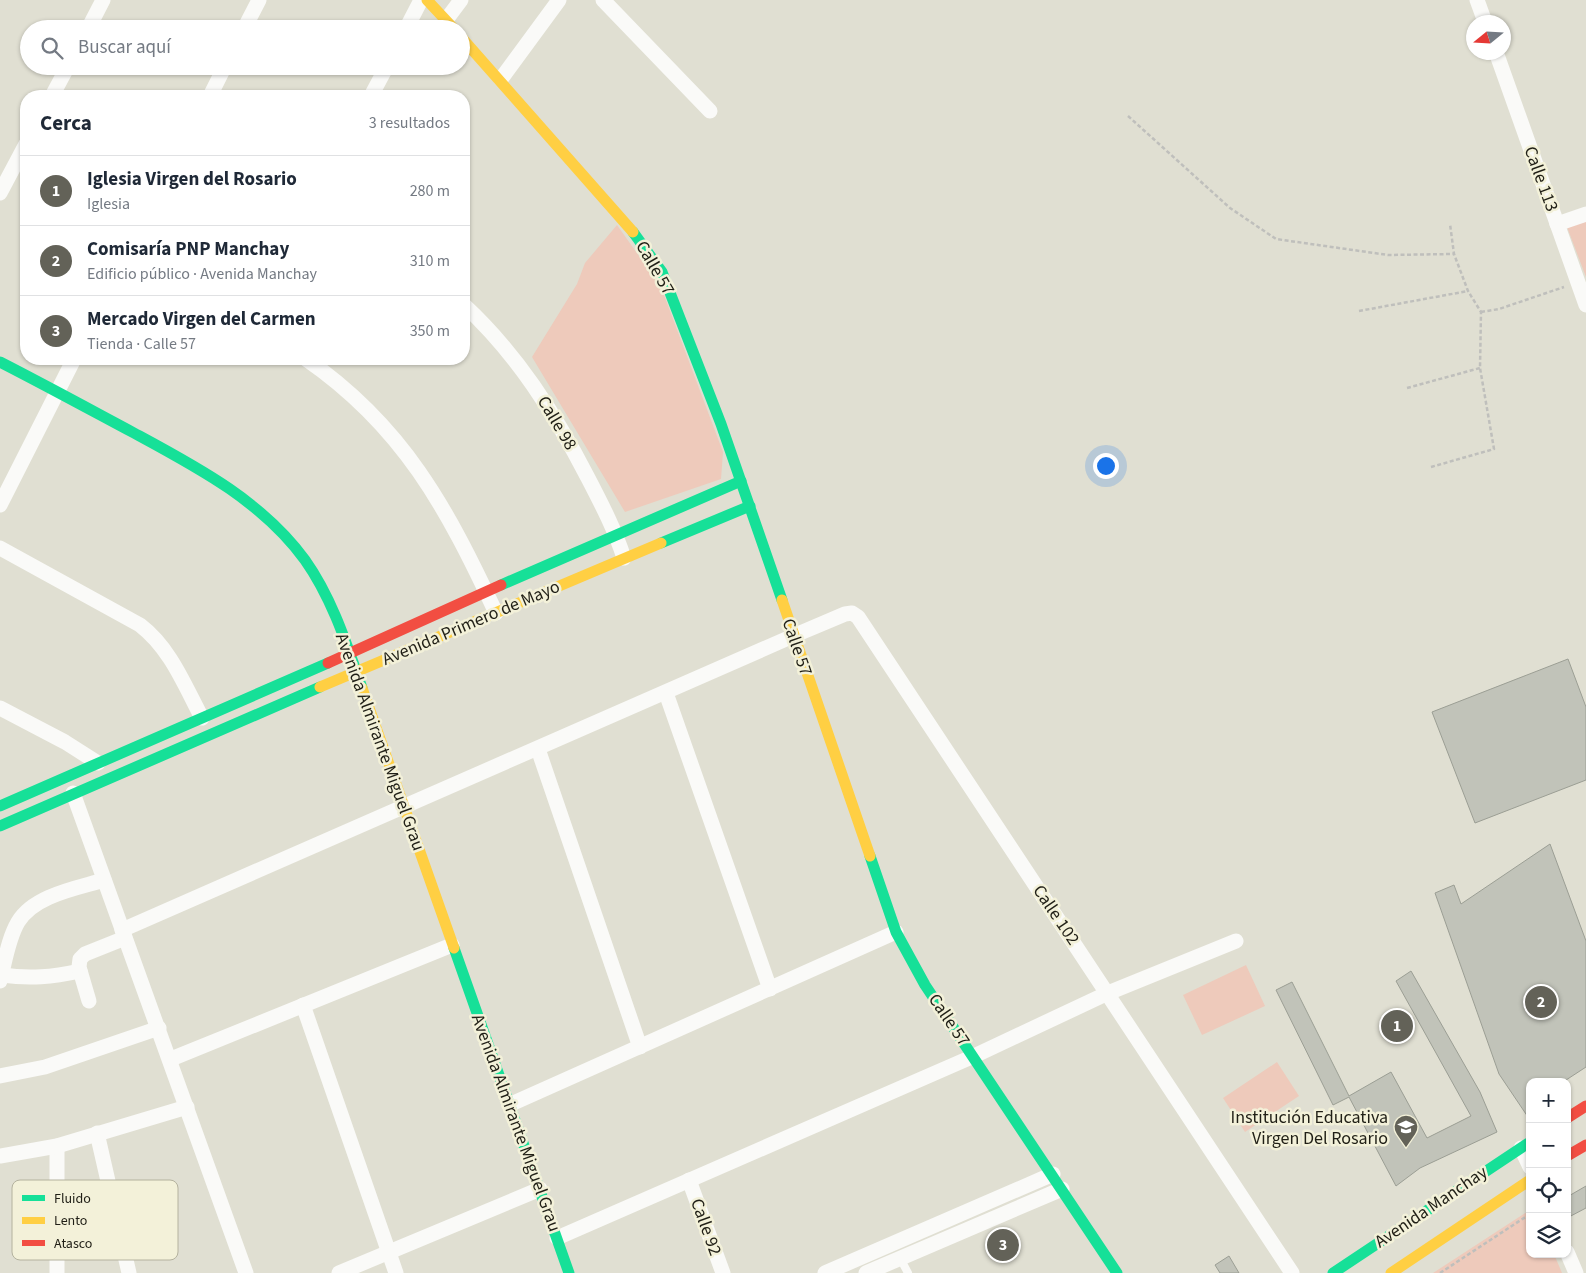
<!DOCTYPE html>
<html lang="es">
<meta charset="utf-8">
<style>
:root{--surface:#fff;--page:#f6f6f7;--text:#1f2937;--muted:#747a83;--line:#e0e1e3;--accent:#636258}
body{margin:0;font-family:"Source Sans 3",sans-serif;background:var(--page);color:var(--text)}
.controls{position:absolute;right:15px;bottom:15px;display:grid;overflow:hidden;border-radius:10px;box-shadow:0 1px 4px #0004}
.controls button{width:45px;height:45px;display:grid;place-items:center;padding:0;border:0;border-bottom:1px solid var(--line);background:var(--surface);color:var(--text);font:25px sans-serif}
.compass{position:absolute;left:1466px;top:15px;width:45px;height:45px;border-radius:50%;background:var(--surface);box-shadow:0 1px 4px #0004;rotate:252deg}
.you{position:absolute;left:1105px;top:465px;width:18px;height:18px;margin:-12px;border:4px solid #fff;border-radius:50%;background:#1a73e8;box-shadow:0 0 0 8px #1a73e833}
.badge{display:grid;place-items:center;width:32px;height:32px;border-radius:50%;background:var(--accent);color:#fff;font-size:16px;font-weight:700}
.pin{position:absolute;translate:-50% -50%;border:2px solid #fff;box-shadow:0 1px 5px #0006}
.list{margin:0;padding:0;list-style:none}
h2{display:flex;justify-content:space-between;align-items:center;height:65px;margin:0;padding:0 20px;font-size:21px}
h2 small{font-size:16px;font-weight:400;color:var(--muted)}
.list li{display:grid;grid-template-columns:32px 1fr auto;gap:15px;align-items:center;box-sizing:border-box;height:70px;padding:0 20px;border-top:1px solid var(--line)}
.list b{display:block;font-size:19px;white-space:nowrap}
.list p{margin:0;font-size:16px;white-space:nowrap;color:var(--muted)}
.list em{font-size:16px;font-style:normal;color:var(--muted)}
.icon{flex:none;width:28px;height:28px;fill:none;stroke:currentColor;stroke-width:2;stroke-linecap:round;stroke-linejoin:round}
.map{position:relative;flex:none;width:1586px;height:1273px;overflow:hidden}
.search{position:absolute;background:var(--surface);box-shadow:0 1px 4px #0004;left:20px;top:20px;width:450px;height:55px;display:flex;align-items:center;gap:12px;box-sizing:border-box;padding:0 18px;border-radius:28px;color:var(--muted);font-size:19px}
.panel{position:absolute;background:var(--surface);box-shadow:0 1px 4px #0004;left:20px;top:90px;width:450px;height:275px;border-radius:20px}
.map>svg:first-child{display:block}
</style>
<div class="map">
<svg width="1586" height="1273" viewBox="0 0 1586 1273">
<rect width="100%" height="100%" fill="#e0dfd2"/>
<g fill="#eecabb">
<path d="M1586,221V277L1567,227Z"/>
<path d="M617,225L661,287L723,452L721,479L625,512L532,357L577,284L585,263Z"/>
<path d="M1246,965L1265,1006L1202,1035L1183,995Z"/>
<path d="M1277,1062L1299,1096L1245,1132L1223,1098Z"/>
<path d="M1530,1210V1254H1554L1562,1273H1433Z"/>
</g>
<g fill="#c1c3b9" stroke="#9b9e94">
<path d="M1568,659L1586,707V780L1475,823L1432,712Z"/>
<path d="M1550,844L1586,941V1067L1563,1082H1530V1120L1499,1074L1435,893L1454,885L1461,904Z"/>
<path d="M1411,971L1480,1092L1497,1132L1420,1168L1396,1186L1349,1097L1333,1105L1276,990L1292,982L1349,1096L1391,1072L1427,1138L1471,1116L1396,981Z"/>
<path d="M1586,1186V1208L1567,1218V1197Z"/>
<path d="M1229,1256L1239,1273H1220L1215,1265Z"/>
</g>
<g fill="none" stroke-linecap="round" stroke-linejoin="round">
<g stroke="#bfbfbc" stroke-width="2.5" stroke-dasharray="4 2.5" stroke-linecap="butt">
<path d="M1128,116L1230,208L1276,239L1388,255L1454,254"/>
<path d="M1359,311L1468,291"/>
<path d="M1481,312L1499,309L1564,287"/>
<path d="M1407,388L1480,368"/>
<path d="M1431,467L1494,449L1480,368L1481,312L1468,291L1454,254L1450,224"/>
<path d="M1440,1273L1530,1214"/>
</g>
<path stroke="#fafaf8" stroke-width="8" d="M900,1258L908,1273"/>
<g stroke="#fafaf8" stroke-width="15">
<path d="M603,0L710,111"/>
<path d="M1477,0L1485,22"/>
<path d="M446,20L461,0"/>
<path d="M88,29L103,0"/>
<path d="M244,29L259,0"/>
<path d="M406,29L421,0"/>
<path d="M1496,52L1586,305"/>
<path d="M501,79L559,0"/>
<path d="M52,96L68,66"/>
<path d="M210,96L225,66"/>
<path d="M371,96L387,66"/>
<path d="M0,193L26,144"/>
<path d="M1557,224L1586,214"/>
<path d="M464,305C517,354 555,414 588,478C602,505 615,530 624,558"/>
<path d="M306,359C403,426 447,508 496,613"/>
<path d="M0,505L74,359"/>
<path d="M0,548L140,625C170,648 184,684 202,718"/>
<path d="M666,693L770,989"/>
<path d="M0,708L65,742L98,763"/>
<path d="M538,749L640,1047"/>
<path d="M73,793L246,1273"/>
<path d="M122,930L793,636L845,614L852,613L858,617L1292,1273"/>
<path d="M2,975C30,979 52,977 80,971"/>
<path d="M0,981C5,962 8,939 18,922C34,895 78,888 104,880"/>
<path d="M89,1001L79,967L80,959L85,954L125,938"/>
<path d="M303,1005L396,1273"/>
<path d="M171,1059L452,945"/>
<path d="M0,1076L45,1067L159,1028"/>
<path d="M509,1105L896,932"/>
<path d="M97,1133L129,1273"/>
<path d="M57,1146V1273"/>
<path d="M1521,1148L1530,1167"/>
<path d="M0,1156L57,1146L187,1107"/>
<path d="M689,1180L723,1273"/>
<path d="M557,1238L974,1056L1108,993L1236,941"/>
<path d="M1567,1252L1576,1273"/>
<path d="M339,1273L540,1189"/>
<path d="M825,1273L1053,1174"/>
<path d="M866,1273L1062,1189"/>
</g>
<g stroke="#16e098" stroke-width="11">
<path d="M633,232L662,272L721,424L782,600"/>
<path d="M0,362C45,385 89,409 134,433C197,467 262,501 305,560C332,598 347,645 362,688"/>
<path d="M661,543L750,506"/>
<path d="M501,585L741,481"/>
<path d="M0,806L328,663"/>
<path d="M0,826L320,687"/>
<path d="M870,856L896,932L925,985L1117,1273"/>
<path d="M454,948L569,1273"/>
<path d="M1333,1273L1530,1142"/>
</g>
<g stroke="#ffcf43" stroke-width="11">
<path d="M427,0L454,29"/>
<path d="M461,37L633,232"/>
<path d="M782,600L870,856"/>
<path d="M320,687L661,543"/>
<path d="M362,688L454,948"/>
<path d="M1391,1273L1530,1180"/>
</g>
<g stroke="#f24e42" stroke-width="11">
<path d="M328,663L501,585"/>
<path d="M1567,1118L1586,1106"/>
<path d="M1567,1156L1586,1145"/>
</g>
</g>
<defs>
<symbol id="school-pin" viewBox="-11 -11 22 30"><path d="M0 17L-7.5 6A9.5 9.5 0 1 1 7.5 6Z" fill="#636258" stroke="#f3f1d9"/><path d="M0-5L7-2L0 1L-7-2ZM-4 1L0 2.5L4 1V4Q0 6-4 4Z" fill="#fff"/></symbol>
</defs>
<g fill-rule="evenodd">
<use href="#school-pin" x="1392" y="1113" width="28" height="38"/>
</g>
<g text-anchor="middle" dominant-baseline="central" stroke-width="5" stroke-linejoin="round" paint-order="stroke">
<g font-size="18" fill="#201f16" stroke="#f3f1d9">
<text transform="translate(1541 179) rotate(70)">Calle 113</text>
<text transform="translate(655 268) rotate(60)">Calle 57</text>
<text transform="translate(557 423) rotate(59)">Calle 98</text>
<text transform="translate(471 623) rotate(-23)">Avenida Primero de Mayo</text>
<text transform="translate(797 647) rotate(71)">Calle 57</text>
<text transform="translate(380 742) rotate(70)">Avenida Almirante Miguel Grau</text>
<text transform="translate(1056 915) rotate(56)">Calle 102</text>
<text transform="translate(949 1020) rotate(56)">Calle 57</text>
<text transform="translate(516 1123) rotate(70)">Avenida Almirante Miguel Grau</text>
<text transform="translate(1431 1207) rotate(-34)">Avenida Manchay</text>
<text transform="translate(706 1227) rotate(70)">Calle 92</text>
</g>
<g font-size="18" fill="#201f16" stroke="#f3f1d9" text-anchor="end">
<text x="1388" y="1117">Institución Educativa<tspan x="1388" dy="21">Virgen Del Rosario</tspan></text>
</g>
</g>
<rect x="12" y="1180" width="166" height="80" rx="8" fill="#f3f1d9" stroke="#b4b29e" stroke-width="1"/>
<rect x="22" y="1195" width="23" height="6" fill="#16e098"/>
<rect x="22" y="1217" width="23" height="7" fill="#ffcf43"/>
<rect x="22" y="1240" width="23" height="6" fill="#f24e42"/>
<g font-size="14" fill="#201f16">
<text x="54" y="1203">Fluido</text>
<text x="54" y="1225">Lento</text>
<text x="54" y="1248">Atasco</text>
</g>
</svg>
<div class="controls">
<button>+</button>
<button>−</button>
<button><svg class="icon" aria-label="locate" viewBox="0 0 24 24"><circle cx="12" cy="12" r="6"/><path d="M12 2v4M12 18v4M2 12h4M18 12h4"/></svg></button>
<button><svg class="icon" aria-label="layers" viewBox="0 0 24 24"><path d="M12 4l9 5-9 5-9-5zM3 14l9 5 9-5"/></svg></button>
</div>
<svg class="compass" viewBox="-18 -18 36 36"><path d="M0-13l5 13h-10z" fill="#e53935"/><path d="M0 13l5-13h-10z" fill="#747a83"/></svg>
<div class="you"></div>
<div class="pin badge" style="left:1397px;top:1026px">1</div>
<div class="pin badge" style="left:1541px;top:1002px">2</div>
<div class="pin badge" style="left:1003px;top:1245px">3</div>
<div class="search"><svg class="icon" aria-label="search" viewBox="0 0 24 24"><circle cx="10" cy="10" r="6"/><path d="M15 15l6 6"/></svg>Buscar aquí</div>
<section class="panel">
<h2>Cerca<small>3 resultados</small></h2>
<ul class="list">
<li><span class="badge">1</span><div><b>Iglesia Virgen del Rosario</b><p>Iglesia</p></div><em>280 m</em></li>
<li><span class="badge">2</span><div><b>Comisaría PNP Manchay</b><p>Edificio público · Avenida Manchay</p></div><em>310 m</em></li>
<li><span class="badge">3</span><div><b>Mercado Virgen del Carmen</b><p>Tienda · Calle 57</p></div><em>350 m</em></li>
</ul>
</section>
</div>
